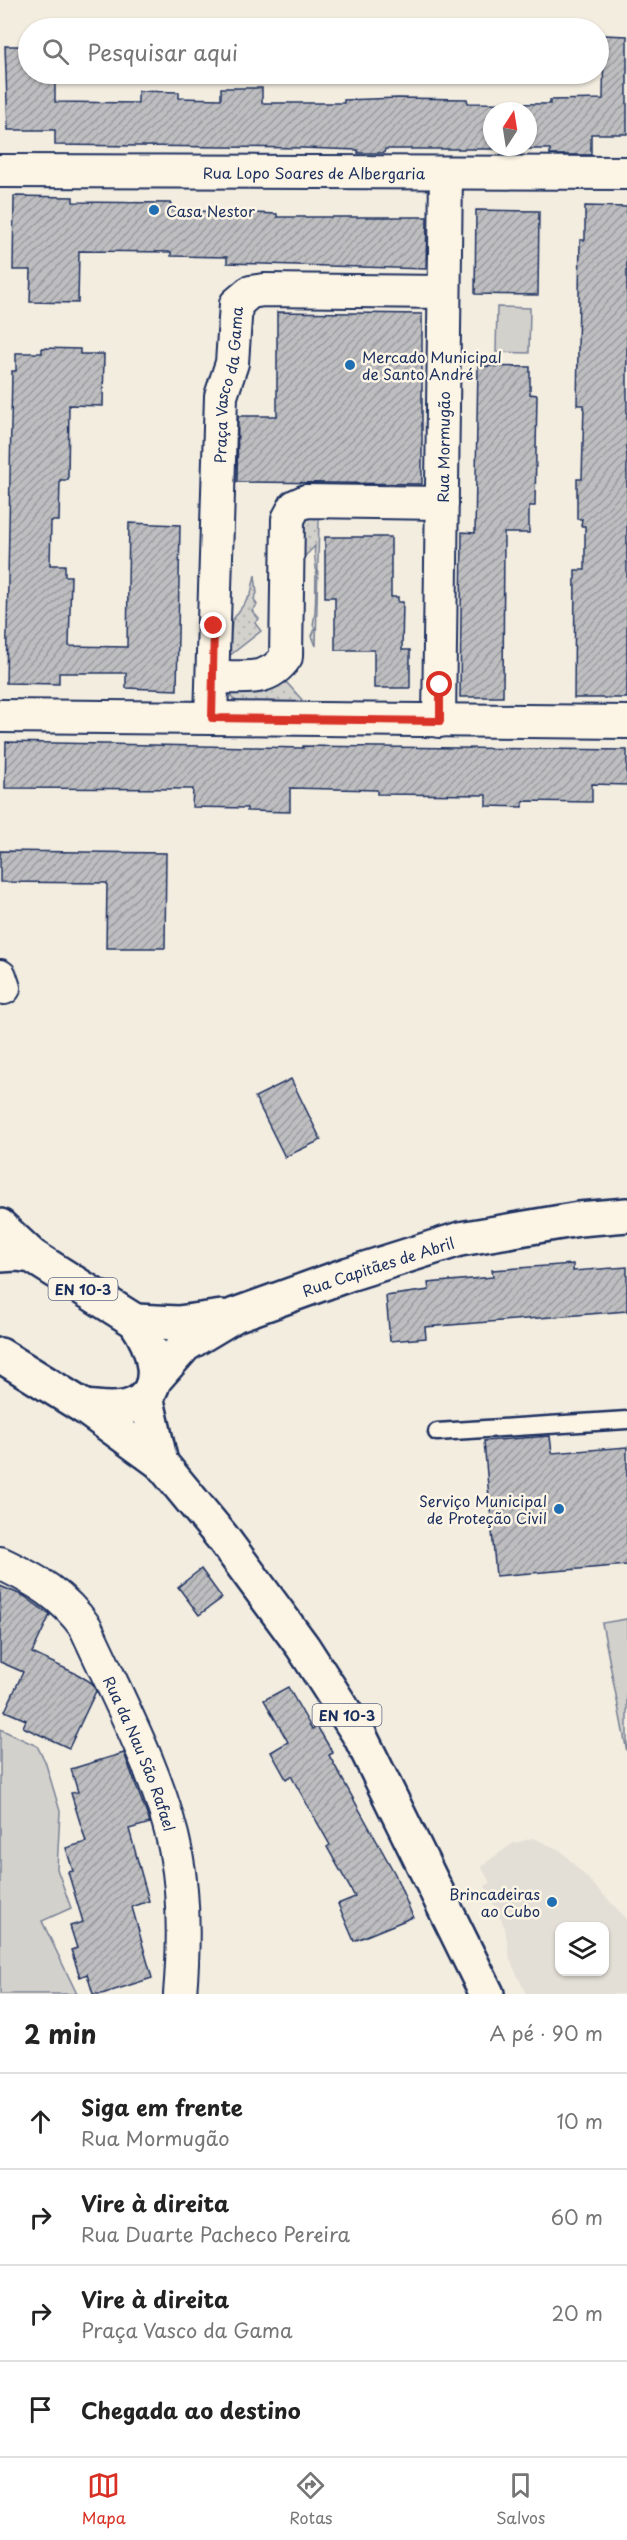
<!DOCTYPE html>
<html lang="pt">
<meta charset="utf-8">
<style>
:root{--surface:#fff;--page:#f2f2f2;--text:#222;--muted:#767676;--line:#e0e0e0;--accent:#d93025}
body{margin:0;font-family:"Playpen Sans",sans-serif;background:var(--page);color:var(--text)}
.controls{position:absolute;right:18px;bottom:18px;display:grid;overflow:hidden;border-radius:12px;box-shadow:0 2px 4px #0004}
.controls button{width:54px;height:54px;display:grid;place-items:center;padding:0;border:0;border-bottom:2px solid var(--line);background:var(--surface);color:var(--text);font:30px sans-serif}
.compass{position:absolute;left:483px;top:102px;width:54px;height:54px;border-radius:50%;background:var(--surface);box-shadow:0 2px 4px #0004;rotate:12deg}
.stop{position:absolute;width:18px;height:18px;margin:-14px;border:4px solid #d93025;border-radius:50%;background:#fff}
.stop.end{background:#d93025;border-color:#fff;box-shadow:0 2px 6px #0008}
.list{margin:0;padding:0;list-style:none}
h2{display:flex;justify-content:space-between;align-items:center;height:78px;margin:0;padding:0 24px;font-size:26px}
h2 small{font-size:20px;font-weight:400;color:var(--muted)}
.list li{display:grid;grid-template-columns:39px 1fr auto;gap:18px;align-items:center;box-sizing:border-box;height:96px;padding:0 24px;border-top:2px solid var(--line)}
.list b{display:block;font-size:22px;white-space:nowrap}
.list p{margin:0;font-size:20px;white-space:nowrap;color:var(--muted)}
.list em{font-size:20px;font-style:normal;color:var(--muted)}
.icon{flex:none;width:33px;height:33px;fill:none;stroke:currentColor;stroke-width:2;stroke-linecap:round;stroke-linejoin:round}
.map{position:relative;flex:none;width:627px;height:1994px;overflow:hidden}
.search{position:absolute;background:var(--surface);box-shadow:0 2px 4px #0004;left:18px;right:18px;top:18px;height:66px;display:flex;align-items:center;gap:15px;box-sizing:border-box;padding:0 21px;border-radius:33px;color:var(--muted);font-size:22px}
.sheet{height:462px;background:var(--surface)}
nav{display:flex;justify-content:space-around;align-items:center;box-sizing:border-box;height:84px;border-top:2px solid var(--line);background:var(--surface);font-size:16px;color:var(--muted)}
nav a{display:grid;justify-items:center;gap:3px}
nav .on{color:var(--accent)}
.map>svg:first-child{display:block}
</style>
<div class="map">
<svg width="627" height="1994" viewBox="0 0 627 1994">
<defs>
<pattern id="grass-dots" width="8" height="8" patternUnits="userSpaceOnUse" patternTransform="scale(1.5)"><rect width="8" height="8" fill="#d3d1cc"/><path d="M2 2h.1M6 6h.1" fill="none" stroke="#b5b4b2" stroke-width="1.8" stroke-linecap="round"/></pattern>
<pattern id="building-hatch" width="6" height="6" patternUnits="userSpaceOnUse" patternTransform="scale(1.5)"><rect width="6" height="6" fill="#bebec0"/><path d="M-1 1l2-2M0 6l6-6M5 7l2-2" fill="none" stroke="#9a9b9f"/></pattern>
</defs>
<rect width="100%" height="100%" fill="#f3ede0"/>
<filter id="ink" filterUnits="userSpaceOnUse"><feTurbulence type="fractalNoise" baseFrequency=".0167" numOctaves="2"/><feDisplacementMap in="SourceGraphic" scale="12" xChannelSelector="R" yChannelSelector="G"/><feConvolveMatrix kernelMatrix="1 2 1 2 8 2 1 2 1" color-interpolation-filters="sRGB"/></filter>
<g filter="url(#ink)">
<path fill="#e3dfd6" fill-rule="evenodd" d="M533,1838L560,1850L627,1919V1994H526L510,1960L505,1928L485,1886L490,1883L481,1866L512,1844ZM560,1926H604V1972H560Z"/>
<g fill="url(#grass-dots)" stroke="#778095" stroke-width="1.5">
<path d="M315,514L319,519L316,646L312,636L315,629L313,625C317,608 315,591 316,574C317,565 313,555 315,546L298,563L300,518Z"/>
<path d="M255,575L257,593L254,599L257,605L252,611L259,619L255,623L261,631L229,656L232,621L251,594Z"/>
<path d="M235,683H287L304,702H238L232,698L229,693Z"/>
</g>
<g fill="#d3d1cc" stroke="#778095" stroke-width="1.5">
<path d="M497,307L530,308L529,353L496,352Z"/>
<path d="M627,1619V1752L602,1623Z"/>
<path d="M0,1729L37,1746L45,1761L60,1811L57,1869L71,1908L42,1921L77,1994H0Z"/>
</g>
<g fill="url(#building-hatch)" stroke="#1b2f5e" stroke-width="1.5" fill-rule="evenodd">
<path d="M604,35L627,36V134H591V155H550V149H385L384,153H358V150L302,148L55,145V130H8L5,46H28V74L55,76V102L138,103V91L179,92V98L221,99V88H262V103H344V100L398,98L467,99L468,103L550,104V100L603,99ZM492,111H528V147H492Z"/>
<path d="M14,196L73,197V202L171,203V210L277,214V217H427L426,269L227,263V257L171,256V252L79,251L78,303L30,302L31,270H13Z"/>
<path d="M585,206L627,207V698H574L575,570H585V526H581L582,519H577V479H582L584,405H577L580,240H585Z"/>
<path d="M476,210L539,211L538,295L475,294Z"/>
<path d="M277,312L422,314V484L237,482L238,416H277Z"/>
<path d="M42,348L80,349V354H104L103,406L69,405L68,480H60L59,521H51L50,565H65V576H71L69,646L127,647L129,523L180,525L177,690L126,688V673H59V684L6,683L12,371H16V353H42Z"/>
<path d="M478,366L530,367V394L537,395L535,506H529V533H504L503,697H460L462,532L475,533Z"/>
<path d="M325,537H391V597H398V602H403L402,650H410V688H374V650H335V597H325Z"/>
<path d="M6,742L303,748V746L627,750V785L592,784V802L523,801V807L486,806V795L377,794V790L290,788V812L247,811V808L192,807L193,789L5,788Z"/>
<path d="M0,851L166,853L165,948H106L107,883L0,882Z"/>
<path d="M291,1079L321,1140L285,1157L255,1097Z"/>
<path d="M573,1264V1271L627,1267V1311L425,1327L426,1338L390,1341L386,1296L429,1290L428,1283L493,1277L492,1270Z"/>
<path d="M550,1436L552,1453L627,1447V1565L496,1576L484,1441Z"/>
<path d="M201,1569L222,1598L199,1615L178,1587Z"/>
<path d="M0,1586L24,1596L50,1615L32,1653L79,1675L92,1683L96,1691L69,1748L23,1727L26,1720L5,1711L23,1672L0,1662Z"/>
<path d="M288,1687L312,1729L317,1726L333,1753L329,1755L395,1874L413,1917L354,1941L338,1904L355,1897L327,1847L330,1845L291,1776L286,1779L271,1752L288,1742L264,1700Z"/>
<path d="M124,1753L150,1823L129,1829L149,1901L132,1907L152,1978L102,1994H93L87,1974L80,1977L71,1950L77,1948L70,1926L83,1922L68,1872L73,1871L66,1848L86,1842L71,1793L78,1792L71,1769Z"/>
</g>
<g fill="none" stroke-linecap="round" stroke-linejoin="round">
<defs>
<path id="service" d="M437,1432L627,1420"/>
<g id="minor">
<path id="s1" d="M0,171L627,173"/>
<path d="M213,677C243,676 267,684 286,657L288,519L295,506L306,501L442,503"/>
<path d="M0,716L627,722"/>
<path id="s2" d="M211,718L221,396L232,363L236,304L250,292L264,290L444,292"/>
<path id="s3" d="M439,721L446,173"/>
<path d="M0,976L4,988"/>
<path id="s4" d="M0,1563C36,1580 63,1595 86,1628C117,1696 162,1780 176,1853C185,1900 184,1947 180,1994"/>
</g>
<g id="secondary">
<path d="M135,1321L178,1323L222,1317"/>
<path id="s5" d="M155,1379L185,1345L235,1315L349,1274L460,1239L579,1219L627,1215"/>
</g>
<g id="primary">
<path d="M0,1226L32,1256"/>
<path d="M0,1255L16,1254L32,1256L135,1321C152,1345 170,1391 131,1406C116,1412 99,1408 84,1407"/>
<path d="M0,1355L84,1407L161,1463L222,1537L303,1647L360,1736L487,1994"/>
<path d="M146,1396L161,1463"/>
</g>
</defs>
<use href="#service" stroke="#1b2f5e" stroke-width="21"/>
<use href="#minor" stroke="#1b2f5e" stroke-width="36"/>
<use href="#secondary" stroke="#1b2f5e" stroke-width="38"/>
<use href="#primary" stroke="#1b2f5e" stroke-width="38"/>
<use href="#service" stroke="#fcf5e5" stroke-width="16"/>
<use href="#minor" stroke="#fcf5e5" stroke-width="32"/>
<use href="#secondary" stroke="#fcf5e5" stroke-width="33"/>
<use href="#primary" stroke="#fcf5e5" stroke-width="33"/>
</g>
</g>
<g fill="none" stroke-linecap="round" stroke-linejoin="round" filter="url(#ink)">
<path stroke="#d93025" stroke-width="8" d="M214,626L212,718L440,721V685"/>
</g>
<g fill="#1f6fb2" stroke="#fcf5e5" stroke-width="2">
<circle cx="154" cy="210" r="6"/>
<circle cx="350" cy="365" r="6"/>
<circle cx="559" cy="1509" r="6"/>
<circle cx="552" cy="1902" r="6"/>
</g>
<g text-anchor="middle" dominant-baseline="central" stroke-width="5" stroke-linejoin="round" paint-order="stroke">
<g fill="#fcf5e5" stroke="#5e6a86" stroke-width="1.5">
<rect x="48.5" y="1278" width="69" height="22" rx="4.5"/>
<rect x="312.5" y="1704" width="69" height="22" rx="4.5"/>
</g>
<g font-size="14" font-weight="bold" fill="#1b2f5e">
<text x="83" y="1289">EN 10-3</text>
<text x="347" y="1715">EN 10-3</text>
</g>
<g font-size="15" fill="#1b2f5e" stroke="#fcf5e5">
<text stroke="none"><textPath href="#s1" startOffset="314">Rua Lopo Soares de Albergaria</textPath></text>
<text stroke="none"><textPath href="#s2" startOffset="334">Praça Vasco da Gama</textPath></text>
<text stroke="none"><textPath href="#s3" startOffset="274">Rua Mormugão</textPath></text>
<text stroke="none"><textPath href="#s5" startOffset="255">Rua Capitães de Abril</textPath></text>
<text stroke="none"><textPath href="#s4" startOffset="246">Rua da Nau São Rafael</textPath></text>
</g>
<g font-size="15" fill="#1b2f5e" stroke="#fcf5e5" text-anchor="start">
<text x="166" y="210">Casa Nestor</text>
<text x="362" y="356">Mercado Municipal<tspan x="362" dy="17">de Santo André</tspan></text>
<text x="547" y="1500" text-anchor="end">Serviço Municipal<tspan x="547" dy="17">de Proteção Civil</tspan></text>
<text x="540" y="1893" text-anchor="end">Brincadeiras<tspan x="540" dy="17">ao Cubo</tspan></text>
</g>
</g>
</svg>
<div class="controls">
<button><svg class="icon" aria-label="layers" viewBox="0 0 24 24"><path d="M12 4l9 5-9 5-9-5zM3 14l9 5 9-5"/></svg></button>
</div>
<svg class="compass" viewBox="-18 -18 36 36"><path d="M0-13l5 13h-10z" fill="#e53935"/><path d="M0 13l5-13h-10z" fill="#767676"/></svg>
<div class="stop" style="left:440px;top:685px"></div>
<div class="stop end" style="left:214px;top:626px"></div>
<div class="search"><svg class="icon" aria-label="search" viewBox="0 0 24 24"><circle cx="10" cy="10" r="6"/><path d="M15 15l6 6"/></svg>Pesquisar aqui</div>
</div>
<section class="sheet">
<h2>2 min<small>A pé · 90 m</small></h2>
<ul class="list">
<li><svg class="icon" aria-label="ahead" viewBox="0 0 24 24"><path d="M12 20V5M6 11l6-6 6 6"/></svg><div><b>Siga em frente</b><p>Rua Mormugão</p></div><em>10 m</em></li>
<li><svg class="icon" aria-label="right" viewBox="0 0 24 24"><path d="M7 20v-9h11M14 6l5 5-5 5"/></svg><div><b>Vire à direita</b><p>Rua Duarte Pacheco Pereira</p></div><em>60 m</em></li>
<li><svg class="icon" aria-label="right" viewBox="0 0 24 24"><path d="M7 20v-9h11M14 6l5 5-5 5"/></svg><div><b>Vire à direita</b><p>Praça Vasco da Gama</p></div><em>20 m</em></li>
<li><svg class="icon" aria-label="arrive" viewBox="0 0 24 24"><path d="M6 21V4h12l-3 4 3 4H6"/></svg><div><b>Chegada ao destino</b></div></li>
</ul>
</section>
<nav>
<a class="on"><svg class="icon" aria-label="map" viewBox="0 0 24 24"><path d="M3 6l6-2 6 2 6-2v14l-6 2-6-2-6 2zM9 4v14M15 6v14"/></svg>Mapa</a>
<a><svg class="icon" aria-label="directions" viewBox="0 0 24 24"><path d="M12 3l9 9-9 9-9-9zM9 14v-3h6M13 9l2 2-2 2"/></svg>Rotas</a>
<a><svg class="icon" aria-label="saved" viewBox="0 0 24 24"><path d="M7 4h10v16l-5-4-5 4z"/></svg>Salvos</a>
</nav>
